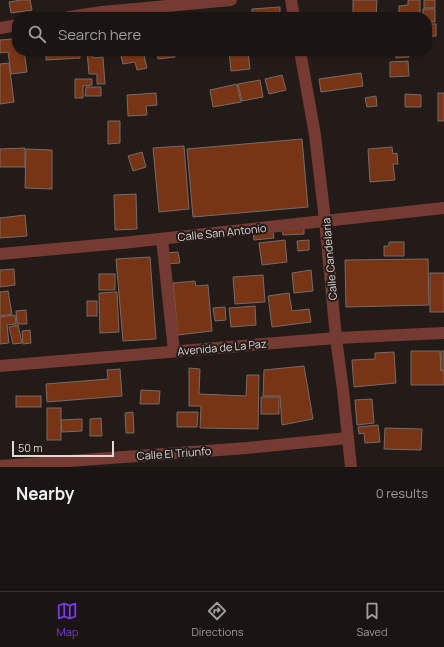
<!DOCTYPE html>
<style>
:root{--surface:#1a1412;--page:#272120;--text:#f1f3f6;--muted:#9f9e9f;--line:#383332;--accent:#7c3aed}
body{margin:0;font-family:Manrope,sans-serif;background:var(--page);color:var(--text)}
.scale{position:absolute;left:12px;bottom:10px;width:102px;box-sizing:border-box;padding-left:4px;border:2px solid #dfd9d6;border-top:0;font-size:11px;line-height:14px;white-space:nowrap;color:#dfd9d6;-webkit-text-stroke:3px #231b18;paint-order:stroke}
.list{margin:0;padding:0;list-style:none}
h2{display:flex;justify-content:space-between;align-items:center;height:52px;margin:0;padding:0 16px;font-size:17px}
h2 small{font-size:13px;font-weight:400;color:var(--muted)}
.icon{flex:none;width:22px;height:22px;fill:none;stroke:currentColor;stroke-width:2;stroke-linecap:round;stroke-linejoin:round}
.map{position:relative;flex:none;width:444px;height:467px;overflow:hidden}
.search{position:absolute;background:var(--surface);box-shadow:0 1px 3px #0004;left:12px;right:12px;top:12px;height:44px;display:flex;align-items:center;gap:10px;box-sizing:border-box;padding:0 14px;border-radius:16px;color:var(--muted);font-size:15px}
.sheet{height:124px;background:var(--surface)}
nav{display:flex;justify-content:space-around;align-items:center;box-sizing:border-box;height:56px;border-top:1px solid var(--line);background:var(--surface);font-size:11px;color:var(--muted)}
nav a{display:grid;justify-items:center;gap:2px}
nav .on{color:var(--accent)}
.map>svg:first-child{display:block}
</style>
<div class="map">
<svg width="444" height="467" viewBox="0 0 444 467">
<rect width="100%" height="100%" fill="#231b18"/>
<g fill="#783516" stroke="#766b67">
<path d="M21,0H30L32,10L11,13L9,2Z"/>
<path d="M353,0H377L376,17H353Z"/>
<path d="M408,0H420V17H407V15H399V6L408,5Z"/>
<rect x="424" y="0" width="11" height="8"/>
<path d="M280,7V17H252V9Z"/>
<path d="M423,9H435V22H427V17H423Z"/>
<path d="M328,14V17H308Z"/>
<rect x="427" y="24" width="9" height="12"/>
<path d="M13,39L14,46H17V51H24L27,72L11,74L8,52L0,53V40Z"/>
<path d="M46,51H80V58L46,60Z"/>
<path d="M87,51H93V58L103,57L105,84H97V74H89Z"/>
<path d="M130,51H143L147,68L137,70L135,62L123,64L121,56L130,53Z"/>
<path d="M157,51H174L175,57L158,59Z"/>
<path d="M229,51H248L250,69L231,71Z"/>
<path d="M396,51H409V57L396,58Z"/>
<path d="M408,61L409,76L390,77V62Z"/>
<path d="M9,63L14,102L0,104V64Z"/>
<path d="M361,73L363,86L321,92L319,79Z"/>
<path d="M282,75L286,90L269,94L265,79Z"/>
<path d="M75,79H92V85L83,86V98H75Z"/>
<path d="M260,80L263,97L242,101L238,84Z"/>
<path d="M237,84L241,102L213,107L210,90Z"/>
<path d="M86,87H101V96H85Z"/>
<path d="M156,93L157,105L146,106L147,115L128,116L127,95Z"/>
<rect x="438" y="93" width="6" height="28"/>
<path d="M405,94L421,95V107H405Z"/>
<path d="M376,96L377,106L367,107L365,98Z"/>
<path d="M108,121H120V143L108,144Z"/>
<path d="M302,139L308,207L193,217L187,149Z"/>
<path d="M184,146L189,209L159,212L153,148Z"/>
<path d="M392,147L393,154L397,153L398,164H393L395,180L370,182L368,149Z"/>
<path d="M25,148V167H0V149Z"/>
<path d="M26,149L52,150V189L25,188Z"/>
<path d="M142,152L146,167L133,171L128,156Z"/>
<path d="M136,194L137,229L115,230L114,195Z"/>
<path d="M25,215L27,236L0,238V218Z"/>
<path d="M304,226V234L283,235L282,228Z"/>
<path d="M273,231L274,238L254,240L253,232Z"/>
<path d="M285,240L287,262L262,265L259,243Z"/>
<path d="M309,240V250L298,251L297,241Z"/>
<path d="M389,242H404V256H384V246H389Z"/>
<path d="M178,252L180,263L167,264L165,253Z"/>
<path d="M150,257L156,339L123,341L116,259Z"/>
<path d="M428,259L429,305L346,307L345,260Z"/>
<path d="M14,269L15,285L0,287V270Z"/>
<path d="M311,270L313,291L294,293L292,273Z"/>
<rect x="430" y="273" width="14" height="39"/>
<rect x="99" y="274" width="16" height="16"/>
<path d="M263,275L265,302L235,304L233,277Z"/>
<path d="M195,281L196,286L208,285L212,331L178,335L173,283Z"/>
<path d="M8,291L12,314L0,316V292Z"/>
<path d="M117,292L119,332L100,333L99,293Z"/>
<path d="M289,293L292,311L309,309L311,322L272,327L268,296Z"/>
<rect x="87" y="301" width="10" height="15"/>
<path d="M255,306L256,325L231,327L229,308Z"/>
<path d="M225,307L226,320L215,321L213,308Z"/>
<path d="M26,310L27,324H17L16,311Z"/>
<path d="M15,315L16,324L7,325L9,343L0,344V317Z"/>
<path d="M18,325L22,343L13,344L9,327Z"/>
<path d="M30,330L31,343L23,344L22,331Z"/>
<path d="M411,351H440L441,371H444V385H411Z"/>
<rect x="441" y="351" width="3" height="19"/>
<path d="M394,352L396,383L354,387L352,360L375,359V353Z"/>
<path d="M304,366L313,419L282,425L280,396H263L264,370Z"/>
<path d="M189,368L200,369L199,394L246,396L247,375H259L258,429L200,428L201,406H189Z"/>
<path d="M120,369L122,396L47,402L46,384L108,379L107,370Z"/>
<path d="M141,390L160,391L159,404H140Z"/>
<rect x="16" y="396" width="25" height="11"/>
<rect x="261" y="397" width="18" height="17"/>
<path d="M372,399L374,423L357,425L355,400Z"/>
<rect x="47" y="408" width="14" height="32"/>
<path d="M133,412L134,433H126L125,413Z"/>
<path d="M177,412H198L197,427H177Z"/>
<path d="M101,418L102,436H90V419Z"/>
<path d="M82,419V431L62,432L61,420Z"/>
<path d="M378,425L380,442L365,443L364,433L359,434L358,427Z"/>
<path d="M385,428L422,429L421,450L384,449Z"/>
</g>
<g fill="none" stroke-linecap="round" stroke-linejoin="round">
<g stroke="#753a31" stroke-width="12">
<path d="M291,0L294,17"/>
<path d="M69,17L102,12L231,0"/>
<path d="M0,28L17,25"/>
<path d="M300,51L315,135L325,220L336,338L343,390L351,467"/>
<path d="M162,239L174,351"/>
<path d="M0,254L122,243L444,208"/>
<path d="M0,366L336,338L444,333"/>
<path d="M0,466L247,448L348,438"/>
</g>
</g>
<g text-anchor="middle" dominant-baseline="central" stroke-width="4" stroke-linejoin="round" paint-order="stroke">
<g font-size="11" fill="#dfd9d6" stroke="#231b18">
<text transform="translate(222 232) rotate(-6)">Calle San Antonio</text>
<text transform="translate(329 259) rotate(-95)">Calle Candelaria</text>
<text transform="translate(222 347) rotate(-5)">Avenida de La Paz</text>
<text transform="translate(174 453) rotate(-4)">Calle El Triunfo</text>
</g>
</g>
</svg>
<div class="scale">50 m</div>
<div class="search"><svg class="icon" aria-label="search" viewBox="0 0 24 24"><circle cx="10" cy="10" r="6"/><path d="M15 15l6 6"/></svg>Search here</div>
</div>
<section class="sheet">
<h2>Nearby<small>0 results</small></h2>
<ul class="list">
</ul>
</section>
<nav>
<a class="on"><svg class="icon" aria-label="map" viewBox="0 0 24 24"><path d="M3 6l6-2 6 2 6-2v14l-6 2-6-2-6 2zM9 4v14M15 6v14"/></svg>Map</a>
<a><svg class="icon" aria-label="directions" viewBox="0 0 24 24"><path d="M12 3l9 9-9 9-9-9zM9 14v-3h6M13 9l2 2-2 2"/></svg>Directions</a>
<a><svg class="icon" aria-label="saved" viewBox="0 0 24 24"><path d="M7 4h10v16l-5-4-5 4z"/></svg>Saved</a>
</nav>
